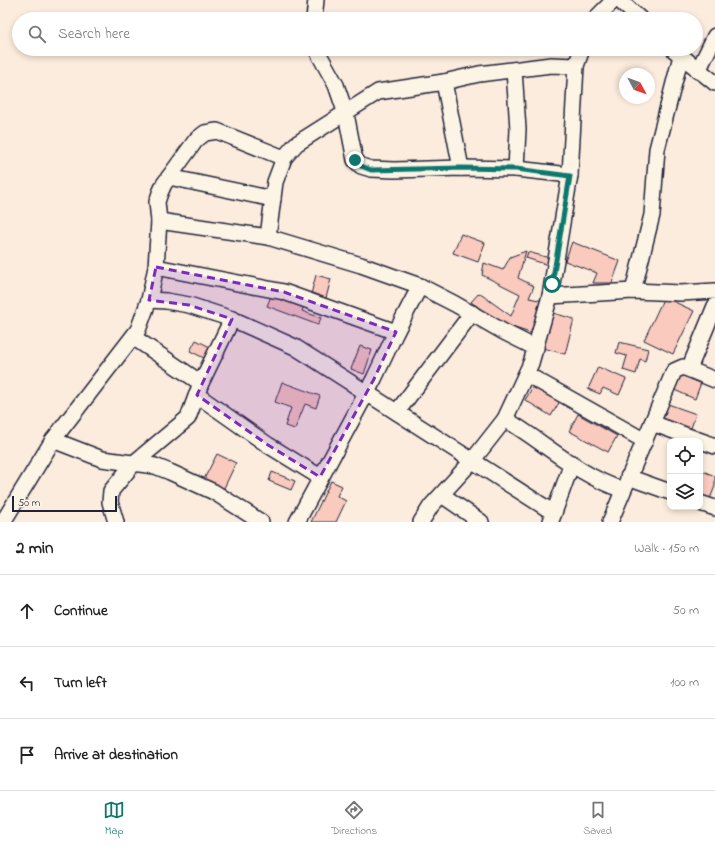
<!DOCTYPE html>
<meta charset="utf-8">
<style>
:root{--surface:#fff;--page:#f6f6f6;--text:#222;--muted:#767676;--line:#e0e0e0;--accent:#0f766e}
body{margin:0;font-family:"Indie Flower",sans-serif;background:var(--page);color:var(--text)}
.controls{position:absolute;right:12px;bottom:12px;display:grid;overflow:hidden;border-radius:8px;box-shadow:0 2px 6px #0003}
.controls button{width:36px;height:36px;display:grid;place-items:center;padding:0;border:0;border-bottom:1px solid var(--line);background:var(--surface);color:var(--text);font:20px sans-serif}
.compass{position:absolute;left:619px;top:68px;width:36px;height:36px;border-radius:50%;background:var(--surface);box-shadow:0 2px 6px #0003;rotate:131deg}
.scale{position:absolute;left:12px;bottom:10px;width:105px;box-sizing:border-box;padding-left:4px;border:2px solid #22223b;border-top:0;font-size:11px;line-height:14px;white-space:nowrap;color:#22223b;-webkit-text-stroke:3px #fcf5e5;paint-order:stroke}
.stop{position:absolute;width:12px;height:12px;margin:-9px;border:3px solid #0f766e;border-radius:50%;background:#fff}
.stop.end{background:#0f766e;border-color:#fff;box-shadow:0 1px 4px #0008}
.list{margin:0;padding:0;list-style:none}
h2{display:flex;justify-content:space-between;align-items:center;height:52px;margin:0;padding:0 16px;font-size:17px}
h2 small{font-size:13px;font-weight:400;color:var(--muted)}
.list li{display:grid;grid-template-columns:26px 1fr auto;gap:12px;align-items:center;box-sizing:border-box;height:72px;padding:0 16px;border-top:1px solid var(--line)}
.list b{display:block;font-size:15px;white-space:nowrap}
.list em{font-size:13px;font-style:normal;color:var(--muted)}
.icon{flex:none;width:22px;height:22px;fill:none;stroke:currentColor;stroke-width:2;stroke-linecap:round;stroke-linejoin:round}
.map{position:relative;flex:none;width:715px;height:522px;overflow:hidden}
.search{position:absolute;background:var(--surface);box-shadow:0 2px 6px #0003;left:12px;right:12px;top:12px;height:44px;display:flex;align-items:center;gap:10px;box-sizing:border-box;padding:0 14px;border-radius:22px;color:var(--muted);font-size:15px}
.sheet{height:268px;background:var(--surface)}
nav{display:flex;justify-content:space-around;align-items:center;box-sizing:border-box;height:56px;border-top:1px solid var(--line);background:var(--surface);font-size:11px;color:var(--muted)}
nav a{display:grid;justify-items:center;gap:2px}
nav .on{color:var(--accent)}
.map>svg:first-child{display:block}
</style>
<div class="map">
<svg width="715" height="522" viewBox="0 0 715 522">
<rect width="100%" height="100%" fill="#fbecdd"/>
<filter id="ink" filterUnits="userSpaceOnUse"><feTurbulence type="fractalNoise" baseFrequency=".025" numOctaves="2"/><feDisplacementMap in="SourceGraphic" scale="8" xChannelSelector="R" yChannelSelector="G"/><feConvolveMatrix kernelMatrix="1 2 1 2 8 2 1 2 1" color-interpolation-filters="sRGB"/></filter>
<g filter="url(#ink)">
<g fill="#f9cabd" stroke="#22223b">
<path d="M461,234L485,243L478,262L453,253Z"/>
<path d="M572,242L620,261L612,283H593L597,273L565,261Z"/>
<path d="M526,251L518,278L534,286L529,298L544,301L533,334L500,323L471,302L479,293L511,316L520,294L482,275L484,263L503,270L510,257Z"/>
<path d="M528,252L553,259L551,266L526,258Z"/>
<path d="M316,275L331,279L326,298L311,294Z"/>
<path d="M273,291L305,303L302,311L321,318L318,325L267,306Z"/>
<path d="M664,297L694,311L673,354L644,340Z"/>
<path d="M553,313L574,319L565,354L543,348Z"/>
<path d="M196,340L214,349L208,360L190,351Z"/>
<path d="M619,342L648,349L645,361L640,359L636,374L623,370L627,356L616,353Z"/>
<path d="M360,346L372,350L364,374L351,369Z"/>
<path d="M598,367L626,379L619,395L603,388L600,394L588,389Z"/>
<path d="M680,371L702,380L695,399L672,389Z"/>
<path d="M282,382L320,396L316,408L305,404L295,429L285,426L291,408L275,402Z"/>
<path d="M534,385L560,401L551,416L525,400Z"/>
<path d="M668,404L696,414L691,428L663,419Z"/>
<path d="M578,414L617,436L608,452L569,431Z"/>
<path d="M217,454L236,463L223,490L203,481Z"/>
<path d="M700,470L715,476V486L710,499L700,494Z"/>
<path d="M272,472L295,481L291,490L269,481Z"/>
<path d="M331,481L342,486L337,496L346,501L336,522H311Z"/>
</g>
<g fill="none" stroke-linecap="round" stroke-linejoin="round">
<defs>
<g id="minor">
<path d="M619,0L640,19"/>
<path d="M314,19L316,0"/>
<path d="M595,19L614,0"/>
<path d="M316,49L336,85L346,114L355,160L361,166L371,169L394,170L461,168L516,169L570,175"/>
<path d="M582,49L576,66L570,175L550,296L633,291L681,293L715,291"/>
<path d="M674,50L715,83"/>
<path d="M514,70L518,129L516,169"/>
<path d="M698,71L715,36"/>
<path d="M444,82L461,168"/>
<path d="M169,177L273,199"/>
<path d="M159,221L268,237L361,265L420,286L455,304L504,332L536,348"/>
<path d="M268,237L275,182L284,158L296,144L378,92L444,82L479,74L551,65L576,66"/>
<path d="M156,267L284,292L396,332"/>
<path d="M633,291L652,215L657,149L681,56"/>
<path d="M149,300L166,301L189,305L232,319L295,347L554,513"/>
<path d="M133,337L201,383"/>
<path d="M689,369L715,306"/>
<path d="M526,374L645,441"/>
<path d="M197,395L268,445L320,477"/>
<path d="M397,412L472,313"/>
<path d="M505,419C544,442 579,476 623,490"/>
<path d="M652,423L715,446"/>
<path d="M53,440L102,459L155,466L170,472L214,492L261,522"/>
<path d="M628,477L670,492"/>
<path d="M442,495L481,522"/>
<path d="M700,503L715,508"/>
<path d="M551,521L572,463"/>
<path d="M3,522L53,440L138,330L149,300L156,267L159,221L157,202L160,193L164,184L196,140L205,133L217,131L284,158"/>
<path d="M116,522L110,502L111,491L134,463L188,418L201,383L232,319"/>
<path d="M297,522L374,379L396,332L420,286"/>
<path d="M421,522L431,506L472,461L505,419L531,363L550,296"/>
<path d="M610,522L674,371L683,367L715,380"/>
</g>
</defs>
<use href="#minor" stroke="#22223b" stroke-width="18"/>
<use href="#minor" stroke="#fcf5e5" stroke-width="15"/>
</g>
</g>
<g fill="none" stroke-linecap="round" stroke-linejoin="round" filter="url(#ink)">
<path stroke="#0f766e" stroke-width="5" d="M355,160L361,166L371,170L461,168L516,169L570,176L552,284"/>
</g>
<path fill="#7b2cbf" fill-opacity="0.2" stroke="#7b2cbf" stroke-width="3" stroke-dasharray="8 5" stroke-linejoin="round" d="M156,267L284,292L396,332L374,379L320,477L268,445L197,395L232,319L189,305L149,300Z"/>
</svg>
<div class="controls">
<button><svg class="icon" aria-label="locate" viewBox="0 0 24 24"><circle cx="12" cy="12" r="6"/><path d="M12 2v4M12 18v4M2 12h4M18 12h4"/></svg></button>
<button><svg class="icon" aria-label="layers" viewBox="0 0 24 24"><path d="M12 4l9 5-9 5-9-5zM3 14l9 5 9-5"/></svg></button>
</div>
<svg class="compass" viewBox="-18 -18 36 36"><path d="M0-13l5 13h-10z" fill="#e53935"/><path d="M0 13l5-13h-10z" fill="#767676"/></svg>
<div class="scale">50 m</div>
<div class="stop" style="left:552px;top:284px"></div>
<div class="stop end" style="left:355px;top:160px"></div>
<div class="search"><svg class="icon" aria-label="search" viewBox="0 0 24 24"><circle cx="10" cy="10" r="6"/><path d="M15 15l6 6"/></svg>Search here</div>
</div>
<section class="sheet">
<h2>2 min<small>Walk · 150 m</small></h2>
<ul class="list">
<li><svg class="icon" aria-label="ahead" viewBox="0 0 24 24"><path d="M12 20V5M6 11l6-6 6 6"/></svg><div><b>Continue</b></div><em>50 m</em></li>
<li><svg class="icon" aria-label="left" viewBox="0 0 24 24"><path d="M17 20v-9H6M10 6l-5 5 5 5"/></svg><div><b>Turn left</b></div><em>100 m</em></li>
<li><svg class="icon" aria-label="arrive" viewBox="0 0 24 24"><path d="M6 21V4h12l-3 4 3 4H6"/></svg><div><b>Arrive at destination</b></div></li>
</ul>
</section>
<nav>
<a class="on"><svg class="icon" aria-label="map" viewBox="0 0 24 24"><path d="M3 6l6-2 6 2 6-2v14l-6 2-6-2-6 2zM9 4v14M15 6v14"/></svg>Map</a>
<a><svg class="icon" aria-label="directions" viewBox="0 0 24 24"><path d="M12 3l9 9-9 9-9-9zM9 14v-3h6M13 9l2 2-2 2"/></svg>Directions</a>
<a><svg class="icon" aria-label="saved" viewBox="0 0 24 24"><path d="M7 4h10v16l-5-4-5 4z"/></svg>Saved</a>
</nav>
